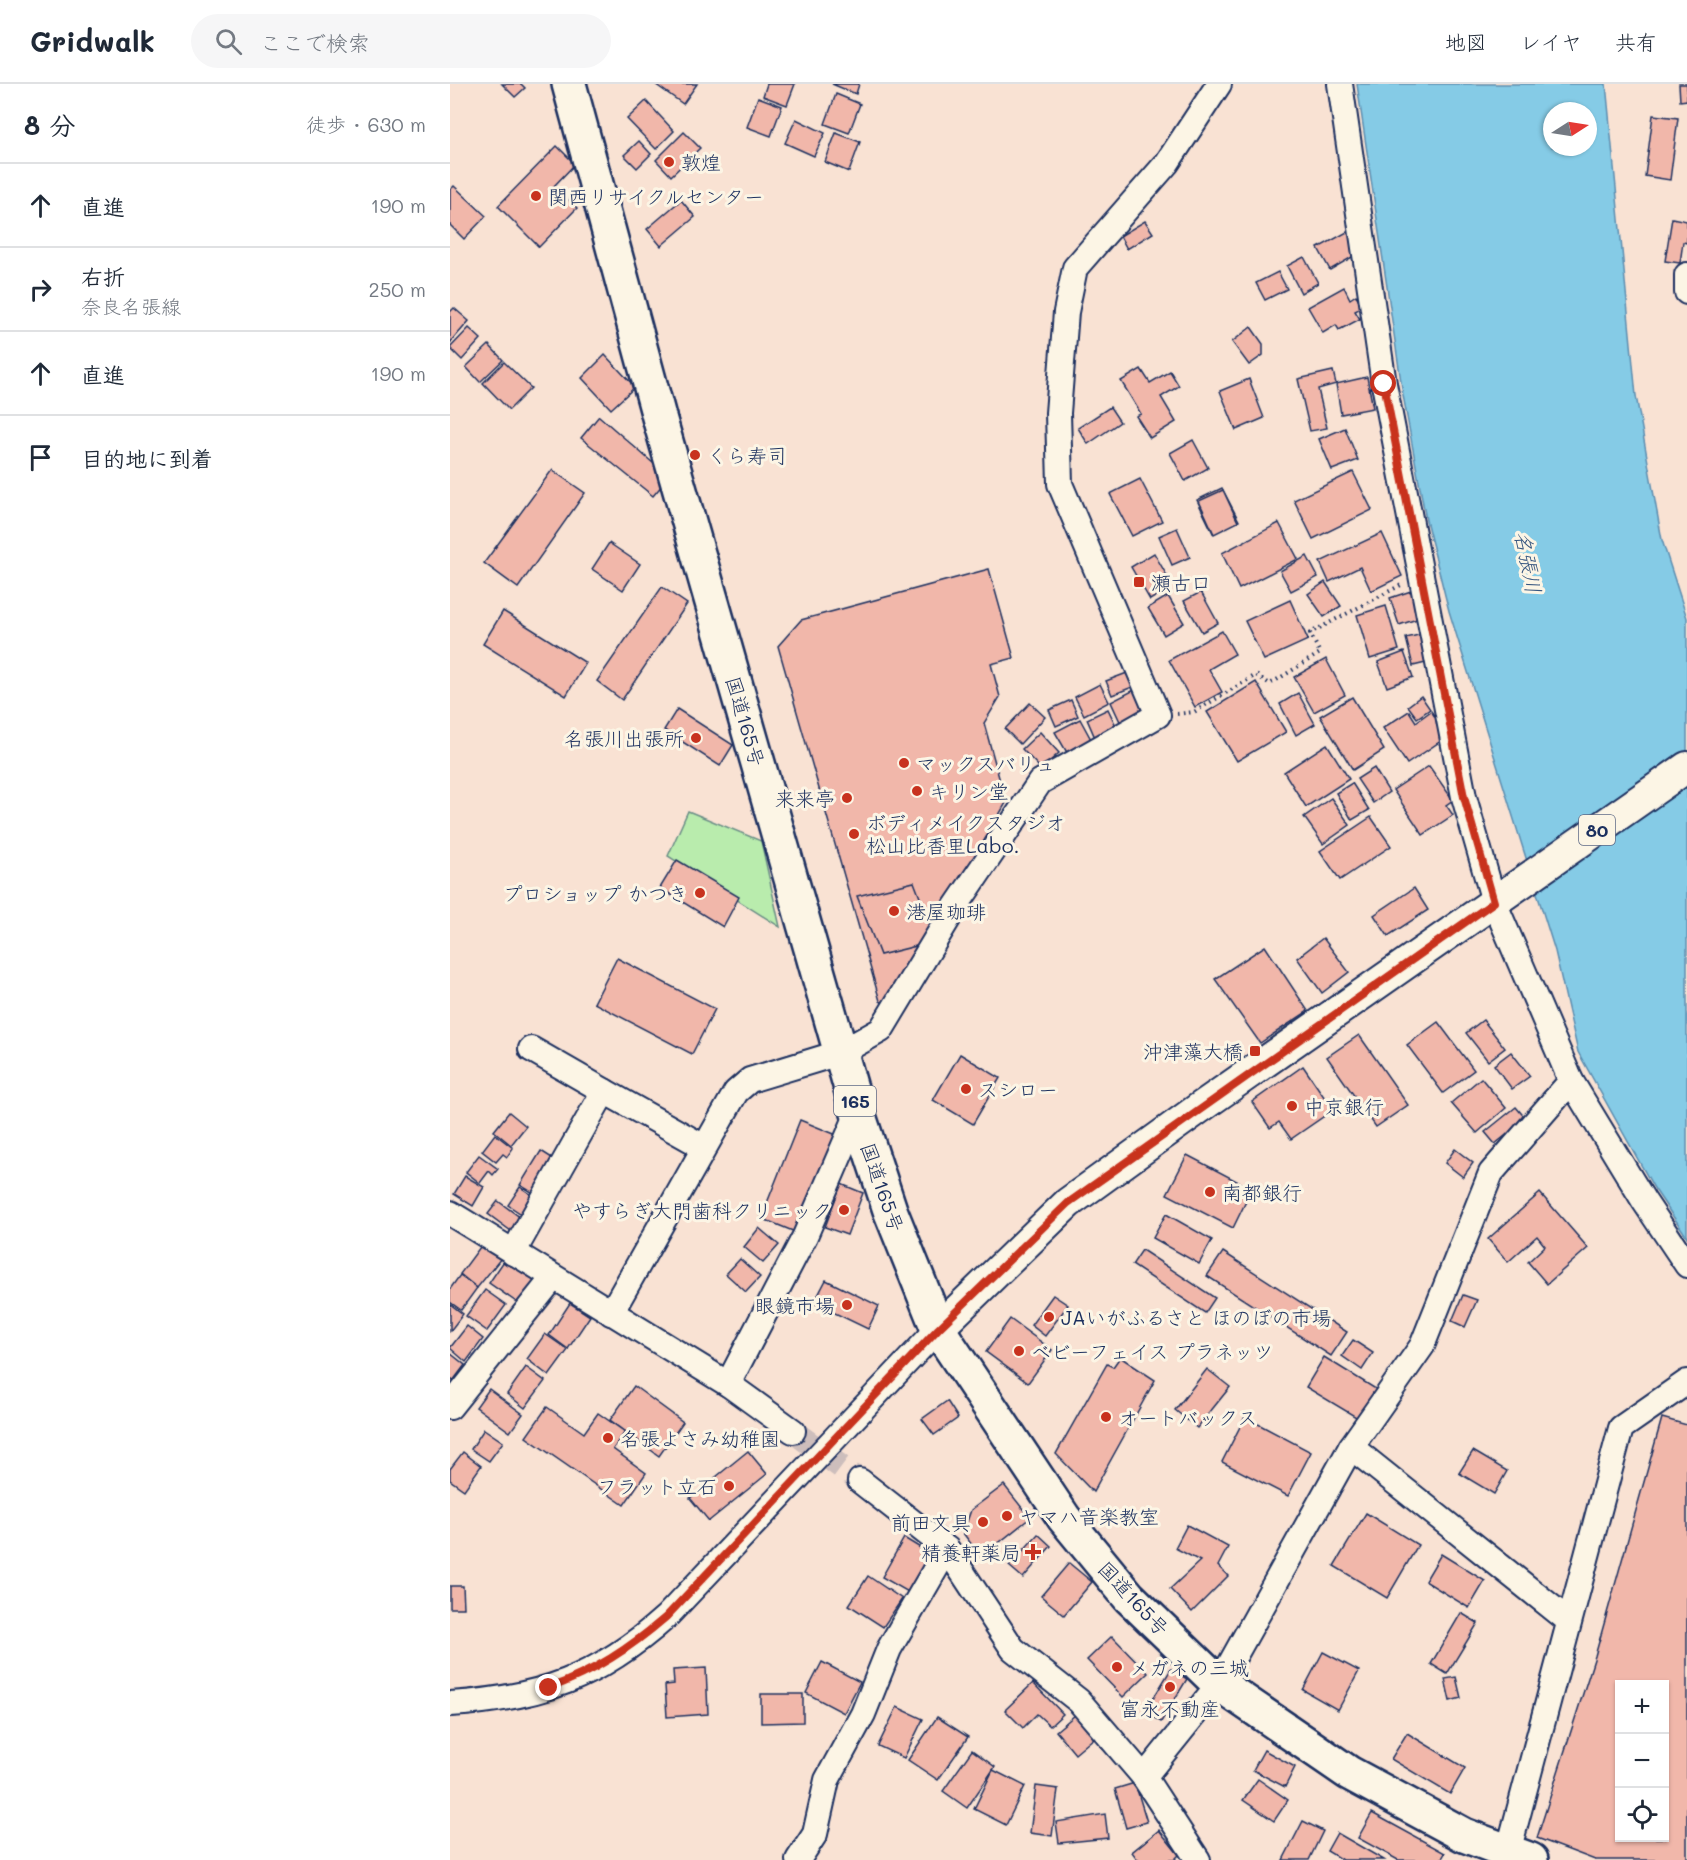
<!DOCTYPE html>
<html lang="ja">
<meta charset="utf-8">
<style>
:root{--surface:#fff;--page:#f6f6f7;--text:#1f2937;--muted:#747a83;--line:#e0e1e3}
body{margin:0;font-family:Mali,"Klee One",sans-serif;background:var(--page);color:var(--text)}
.controls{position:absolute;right:18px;bottom:18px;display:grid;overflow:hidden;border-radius:0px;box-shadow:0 2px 4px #0004}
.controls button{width:54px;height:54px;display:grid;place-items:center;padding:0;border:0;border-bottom:2px solid var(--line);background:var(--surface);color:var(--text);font:30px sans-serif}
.compass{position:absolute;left:1093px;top:18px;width:54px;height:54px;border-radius:50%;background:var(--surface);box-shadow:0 2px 4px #0004;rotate:78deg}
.stop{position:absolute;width:18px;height:18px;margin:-14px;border:4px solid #c8321e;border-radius:50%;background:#fff}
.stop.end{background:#c8321e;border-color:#fff;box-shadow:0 2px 6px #0008}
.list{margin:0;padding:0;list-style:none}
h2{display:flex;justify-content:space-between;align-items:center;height:78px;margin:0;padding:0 24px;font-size:26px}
h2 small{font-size:20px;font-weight:400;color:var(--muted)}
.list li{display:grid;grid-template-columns:39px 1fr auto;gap:18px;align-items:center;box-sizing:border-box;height:84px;padding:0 24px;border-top:2px solid var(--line)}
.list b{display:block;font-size:22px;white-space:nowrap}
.list p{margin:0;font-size:20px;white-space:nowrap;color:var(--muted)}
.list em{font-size:20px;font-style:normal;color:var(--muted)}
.icon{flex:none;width:33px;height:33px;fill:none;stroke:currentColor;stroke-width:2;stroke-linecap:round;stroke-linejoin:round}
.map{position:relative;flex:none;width:1237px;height:1776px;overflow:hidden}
header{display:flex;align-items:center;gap:36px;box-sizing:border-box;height:84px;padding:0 30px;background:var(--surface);border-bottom:2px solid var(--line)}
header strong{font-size:28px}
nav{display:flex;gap:33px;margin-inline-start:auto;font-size:21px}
.search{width:420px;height:54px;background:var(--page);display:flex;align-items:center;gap:15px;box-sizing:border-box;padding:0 21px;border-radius:33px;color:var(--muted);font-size:22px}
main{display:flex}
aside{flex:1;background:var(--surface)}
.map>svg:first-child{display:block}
</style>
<header>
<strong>Gridwalk</strong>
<div class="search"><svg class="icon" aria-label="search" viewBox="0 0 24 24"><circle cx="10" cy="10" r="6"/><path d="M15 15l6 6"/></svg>ここで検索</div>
<nav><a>地図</a><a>レイヤ</a><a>共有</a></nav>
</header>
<main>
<aside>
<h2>8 分<small>徒歩 · 630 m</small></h2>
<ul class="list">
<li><svg class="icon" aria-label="ahead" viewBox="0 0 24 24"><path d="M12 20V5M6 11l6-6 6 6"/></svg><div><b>直進</b></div><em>190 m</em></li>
<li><svg class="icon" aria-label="right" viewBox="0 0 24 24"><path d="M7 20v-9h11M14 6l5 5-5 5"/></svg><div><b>右折</b><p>奈良名張線</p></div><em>250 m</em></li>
<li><svg class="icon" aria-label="ahead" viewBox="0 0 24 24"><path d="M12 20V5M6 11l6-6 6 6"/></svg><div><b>直進</b></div><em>190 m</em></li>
<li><svg class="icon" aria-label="arrive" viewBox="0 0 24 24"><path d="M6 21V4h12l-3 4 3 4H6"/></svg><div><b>目的地に到着</b></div></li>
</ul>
</aside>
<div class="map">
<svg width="1237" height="1776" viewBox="0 0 1237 1776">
<rect width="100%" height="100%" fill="#f9e2d3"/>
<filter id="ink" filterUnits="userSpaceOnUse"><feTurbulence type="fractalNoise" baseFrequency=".0167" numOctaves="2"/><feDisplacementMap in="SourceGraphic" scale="12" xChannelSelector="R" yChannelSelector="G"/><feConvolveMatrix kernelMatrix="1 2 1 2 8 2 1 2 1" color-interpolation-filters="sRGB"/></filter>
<g filter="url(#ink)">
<path fill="#b9ecad" stroke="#6a8e86" stroke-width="1.5" d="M238,727L311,757L330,843L218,772Z"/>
<path fill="#85cbe6" stroke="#5b8db0" stroke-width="1.5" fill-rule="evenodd" d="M907,0H1156L1186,312L1212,456L1237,534V1153L1204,1104L1128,968L1105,867L999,527L976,436L953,311ZM1102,27H1138V63H1102Z"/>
<g fill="#f1b7aa" stroke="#1b2f5e" stroke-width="1.5" fill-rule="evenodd">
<path d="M52,0H71L75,4L65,13Z"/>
<path d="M205,0H247L233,20Z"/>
<path d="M317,0H345L337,21L313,12Z"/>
<path d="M382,0H409L406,10Z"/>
<path d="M1229,0H1237V16L1230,17Z"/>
<path d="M386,10L410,20L399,49L375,40Z"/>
<path d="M308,13L332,22L321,52L297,43Z"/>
<path d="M196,17L224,47L206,65L177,35Z"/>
<path d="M1203,31L1228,34L1220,96L1195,92Z"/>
<path d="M346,35L375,49L364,72L335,59Z"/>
<path d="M234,48L250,64L221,92L206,76Z"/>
<path d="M386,49L410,58L399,88L375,78Z"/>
<path d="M189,57L201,70L187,84L174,71Z"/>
<path d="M107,62L125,80L104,102L127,124L89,163L48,122Z"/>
<path d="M4,102L36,132L14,155L0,141V106Z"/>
<path d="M231,116L245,133L211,162L197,145Z"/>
<path d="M1222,134L1237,137V159L1233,158L1230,179L1215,177Z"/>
<path d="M695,137L703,149L677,165L670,152Z"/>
<path d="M897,148L909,169L880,186L868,164Z"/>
<path d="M854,173L868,199L851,209L837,182Z"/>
<path d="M828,188L837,205L815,216L806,199Z"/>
<path d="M894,203L900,215L906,211L913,223L905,227L910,235L889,246L886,241L873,249L858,223Z"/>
<path d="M4,224L19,237L0,259V228Z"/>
<path d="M801,243L813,260V271L799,281L782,258Z"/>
<path d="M19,244L31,255L12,276L0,264Z"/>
<path d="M39,261L53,276L30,298L16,283Z"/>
<path d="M155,271L185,303L161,325L132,294Z"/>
<path d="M54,278L81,304L59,326L33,299Z"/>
<path d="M691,285L700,299L720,287L729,302L711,313L726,338L700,354L686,332L691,330L671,297Z"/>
<path d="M883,287L886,300L868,305L877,344L860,347L848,295Z"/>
<path d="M917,293L923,324L891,330L886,300Z"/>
<path d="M799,295L814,334L786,346L770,307Z"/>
<path d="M660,323L670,338L638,360L628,344Z"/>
<path d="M149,332L219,393L203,412L131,354Z"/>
<path d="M895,344L908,376L882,386L869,355Z"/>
<path d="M743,356L758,384L735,397L720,369Z"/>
<path d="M102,386L135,409L68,504L34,479Z"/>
<path d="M903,388L922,426L863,455L844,416Z"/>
<path d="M690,395L712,437L682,452L660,410Z"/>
<path d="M772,404L789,437L763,449L747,416Z"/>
<path d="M773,406L788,438L764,450L749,417Z"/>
<path d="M829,439L848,475L789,505L772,469Z"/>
<path d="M727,444L740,473L722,481L709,452Z"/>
<path d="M932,449L952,492L921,507L910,483L879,498L870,478Z"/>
<path d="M159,459L190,480L173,506L142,485Z"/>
<path d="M704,469L721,499L715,507L700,516L681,483Z"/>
<path d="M857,472L868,493L841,507L830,487Z"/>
<path d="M539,485L564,574L541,580L550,613L534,639L556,719L438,922L430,917L328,562L351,536Z"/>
<path d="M875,498L891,522L874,533L858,510Z"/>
<path d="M212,503L237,520L172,616L147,597Z"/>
<path d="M961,507L970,534L949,541L940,514Z"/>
<path d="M751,508L768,539L752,548L734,517Z"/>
<path d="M718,512L734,539L714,551L698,524Z"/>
<path d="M840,516L858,556L814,576L795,537Z"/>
<path d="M936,522L949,566L920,575L907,531Z"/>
<path d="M53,527L136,579L116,612L33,560Z"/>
<path d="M772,547L785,570L759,585L772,608L745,623L719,576Z"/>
<path d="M973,550L980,578L963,582L956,554Z"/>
<path d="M954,568L963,593L937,603L928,578Z"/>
<path d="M876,575L895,611L864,628L844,593Z"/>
<path d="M685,586L690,600L662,611L656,597Z"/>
<path d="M806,598L836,648L787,677L757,628Z"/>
<path d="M650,600L659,618L634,631L625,613Z"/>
<path d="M692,602L705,628L673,644L661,618Z"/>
<path d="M848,609L865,640L846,651L830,620Z"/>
<path d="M971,612L980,625L967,634L958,622Z"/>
<path d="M902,613L934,666L903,686L870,632Z"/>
<path d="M621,616L628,632L606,642L599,626Z"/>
<path d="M580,619L595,633L570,660L555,645Z"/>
<path d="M227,625L283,661L270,682L214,646Z"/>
<path d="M658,625L668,646L646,656L637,635Z"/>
<path d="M959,627L966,638L981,627L998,652L957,680L933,644Z"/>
<path d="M630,635L643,659L619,672L605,648Z"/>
<path d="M590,648L609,669L591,685L572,665Z"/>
<path d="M877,660L899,695L856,723L834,688Z"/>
<path d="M979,682L1003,716L996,721L1003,731L973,751L943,706Z"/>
<path d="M924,684L939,708L923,719L907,695Z"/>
<path d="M902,699L919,726L902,736L886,709Z"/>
<path d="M881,714L900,741L873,760L854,733Z"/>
<path d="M921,733L941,762L890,796L870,767Z"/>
<path d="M227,776L289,813L273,843L210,804Z"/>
<path d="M464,798L481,842L474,860L430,871L407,812Z"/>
<path d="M964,804L978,826L938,852L924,831Z"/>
<path d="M873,854L899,888L872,909L847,874Z"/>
<path d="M815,862L858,927L810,959L765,895Z"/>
<path d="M167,874L265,925L242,970L144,919Z"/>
<path d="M1033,936L1055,964L1038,977L1016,949Z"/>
<path d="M988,938L1024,986L993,1009L957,961Z"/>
<path d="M909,951L958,1021L926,1043L877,973Z"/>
<path d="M1061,968L1080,992L1062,1005L1044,981Z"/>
<path d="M510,970L550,994L523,1040L483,1016Z"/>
<path d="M853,982L883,1026L841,1055L829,1038L820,1044L802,1018Z"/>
<path d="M1031,994L1056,1024L1027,1049L1001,1019Z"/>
<path d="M1066,1023L1076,1035L1045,1060L1035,1048Z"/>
<path d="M59,1028L76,1042L61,1061L44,1047Z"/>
<path d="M350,1036L394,1054L355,1152L311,1134Z"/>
<path d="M45,1050L63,1064L57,1073L53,1070L46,1078L32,1067Z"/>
<path d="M1005,1065L1023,1079L1013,1093L995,1079Z"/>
<path d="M91,1067L110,1079L90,1113L70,1101Z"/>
<path d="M29,1071L48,1085L43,1091L39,1087L30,1099L16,1088Z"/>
<path d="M737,1071L802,1105L783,1144L717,1110Z"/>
<path d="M15,1092L34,1103L23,1122L4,1110Z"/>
<path d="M391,1100L413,1109L397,1151L375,1143Z"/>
<path d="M70,1103L88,1115L76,1133L58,1121Z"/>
<path d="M1090,1109L1138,1164L1097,1200L1078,1178L1095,1162L1087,1152L1058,1178L1038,1155Z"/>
<path d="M48,1117L71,1134L61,1147L38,1130Z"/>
<path d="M716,1130L762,1156L749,1180L703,1154Z"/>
<path d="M309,1144L329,1161L313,1179L294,1163Z"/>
<path d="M33,1159L52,1173L27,1204L10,1190Z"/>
<path d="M692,1166L765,1214L755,1229L682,1181Z"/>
<path d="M773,1168L897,1248L881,1272L757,1192Z"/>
<path d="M56,1174L90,1196L72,1222L39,1199Z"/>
<path d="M290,1175L310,1193L296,1208L276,1190Z"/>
<path d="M10,1191L27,1204L11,1226L0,1218V1205Z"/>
<path d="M376,1196L429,1222L418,1245L364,1219Z"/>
<path d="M35,1206L56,1221L37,1247L16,1232Z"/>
<path d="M603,1211L618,1221L595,1252L581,1241Z"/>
<path d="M1013,1211L1027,1216L1015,1243L1002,1237Z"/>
<path d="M120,1219L140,1232L118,1265L99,1251Z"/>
<path d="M0,1220L13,1230L0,1247Z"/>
<path d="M560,1235L602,1266L578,1299L536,1268Z"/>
<path d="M17,1242L33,1255L16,1278L0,1264Z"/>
<path d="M95,1250L118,1266L99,1292L77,1275Z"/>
<path d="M903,1256L923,1269L912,1286L892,1272Z"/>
<path d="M0,1269L15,1281L3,1297L0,1294Z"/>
<path d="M670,1273L705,1296L643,1408L606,1370L657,1280L663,1283Z"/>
<path d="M874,1273L929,1307L911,1336L856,1303Z"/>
<path d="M76,1283L95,1297L75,1324L57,1310Z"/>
<path d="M757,1285L780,1303L747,1344L725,1326Z"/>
<path d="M184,1302L233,1338L209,1372L160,1336Z"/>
<path d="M39,1305L73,1330L60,1348L26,1323Z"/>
<path d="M497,1317L508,1334L484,1351L472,1335Z"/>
<path d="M97,1323L134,1349L148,1329L175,1348L163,1365L196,1389L174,1421L76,1353Z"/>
<path d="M795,1333L861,1368L838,1412L772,1378Z"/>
<path d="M1212,1334L1237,1341V1776H1145L1087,1754L1145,1572ZM1170,1600H1214V1754H1170Z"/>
<path d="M34,1345L53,1358L39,1377L21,1365Z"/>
<path d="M298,1367L317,1390L259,1437L240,1414Z"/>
<path d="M1023,1367L1057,1387L1044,1410L1009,1389Z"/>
<path d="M13,1368L31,1382L14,1406L0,1396V1385Z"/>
<path d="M554,1401L580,1434L531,1473L513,1449L521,1426Z"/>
<path d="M916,1429L968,1461L937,1514L884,1482Z"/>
<path d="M737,1441L778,1463L768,1482L778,1492L742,1528L720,1505L750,1477L725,1464Z"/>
<path d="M588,1450L601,1462L573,1494L559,1482Z"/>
<path d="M454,1454L482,1471L460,1509L432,1493Z"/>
<path d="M991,1470L1035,1497L1019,1524L975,1497Z"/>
<path d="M619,1479L642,1498L614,1531L591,1512Z"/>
<path d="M418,1492L452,1515L433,1543L399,1521Z"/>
<path d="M0,1502H13L14,1524H0Z"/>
<path d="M1011,1529L1028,1539L997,1590L981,1580Z"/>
<path d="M662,1552L698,1589L673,1613L637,1576Z"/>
<path d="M873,1568L909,1587L888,1626L853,1606Z"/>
<path d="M372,1578L410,1598L394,1629L356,1609Z"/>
<path d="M256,1584L258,1630L217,1633L215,1601L224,1600L223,1586Z"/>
<path d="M721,1585L737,1595L711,1638L695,1628Z"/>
<path d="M1006,1593L1011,1614L1000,1617L995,1595Z"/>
<path d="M583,1599L613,1630L600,1642L587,1630L573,1644L555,1626Z"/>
<path d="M311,1610H353V1638L311,1639Z"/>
<path d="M447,1623L473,1635L454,1674L428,1662Z"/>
<path d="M625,1631L644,1654L625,1670L606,1647Z"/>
<path d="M487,1633L518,1653L488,1696L458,1676Z"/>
<path d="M957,1649L1015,1684L1000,1710L941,1675Z"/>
<path d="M522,1666L545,1683L517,1724L493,1707Z"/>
<path d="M814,1666L845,1683L835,1703L803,1686Z"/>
<path d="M543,1686L575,1702L556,1741L524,1725Z"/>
<path d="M808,1695L838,1716L824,1737L793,1716Z"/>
<path d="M685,1699L697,1738L676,1744L665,1705Z"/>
<path d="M586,1702L608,1705L602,1752L580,1749Z"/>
<path d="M922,1729L995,1769L991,1776H948L908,1754Z"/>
<path d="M655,1730L658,1754L609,1759L606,1738Z"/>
<path d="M853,1737L873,1747L859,1776H833Z"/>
<path d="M709,1746L729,1771L724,1776H688L682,1768Z"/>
<path d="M887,1749L934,1776H892L877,1767Z"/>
</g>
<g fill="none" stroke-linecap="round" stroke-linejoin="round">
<path stroke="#cdbebc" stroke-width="24" stroke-dasharray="24 12" stroke-linecap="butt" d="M343,1347L410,1397"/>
<defs>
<g id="minor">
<path d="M890,0L934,300L1014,713L1044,818L1121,997L1194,1117L1237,1181"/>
<path d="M1237,191V208"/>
<path d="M81,965L154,1007"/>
<path d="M0,1129L278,1300L343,1347"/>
<path d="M63,1169L154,1007L254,1063"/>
<path d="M161,1229L286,1008L300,996L392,968L431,946L504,825L590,698L708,631L610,400L608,329L616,228L625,184L717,79L769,0"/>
<path d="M278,1300L355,1152L408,1029"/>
<path d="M0,1323L103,1194"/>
<path d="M901,1363L1119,1537"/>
<path d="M410,1397L497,1465L563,1565L629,1617L694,1693L748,1776"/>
<path d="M0,1620C91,1614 148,1594 216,1533L488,1245"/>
<path d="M694,1693L769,1600L901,1363L972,1262L1041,1089L1121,997"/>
<path d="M1058,1768L1171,1344L1237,1298"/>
<path d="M348,1776L365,1750L377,1696L413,1630L439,1565L497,1465"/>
</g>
<path id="major" d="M488,1245L618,1119L748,1025L1237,683"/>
<path id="highway" d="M119,0L209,333L408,1029L440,1126L488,1245L614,1434L679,1513L769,1600L899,1689L1014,1751L1081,1776"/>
</defs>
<use href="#minor" stroke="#1b2f5e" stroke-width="28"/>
<use href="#major" stroke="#1b2f5e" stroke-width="34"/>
<use href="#highway" stroke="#1b2f5e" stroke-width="38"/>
<path stroke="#1b2f5e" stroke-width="4" stroke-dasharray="1.5 4.5" stroke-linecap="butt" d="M727,630L744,628L806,591L820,600L870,569L860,549L953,500"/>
<use href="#minor" stroke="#fcf5e5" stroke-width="24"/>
<use href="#major" stroke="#fcf5e5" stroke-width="30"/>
<use href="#highway" stroke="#fcf5e5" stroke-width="33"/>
</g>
</g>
<g fill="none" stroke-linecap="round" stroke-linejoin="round" filter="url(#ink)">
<path stroke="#c8321e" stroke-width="8" d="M99,1604C144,1588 180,1564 216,1533L488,1245L618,1119L1044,818L1014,713L934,300"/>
</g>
<g fill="#c8321e" stroke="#fcf5e5" stroke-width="2">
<circle cx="219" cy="78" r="6"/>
<circle cx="86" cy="112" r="6"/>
<circle cx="245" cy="371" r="6"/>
<rect x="683" y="492" width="12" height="12" rx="3"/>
<circle cx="246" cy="654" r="6"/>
<circle cx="454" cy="679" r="6"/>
<circle cx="467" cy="707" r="6"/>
<circle cx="397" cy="714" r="6"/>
<circle cx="404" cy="750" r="6"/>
<circle cx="250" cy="809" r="6"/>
<circle cx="444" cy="827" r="6"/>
<rect x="799" y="961" width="12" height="12" rx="3"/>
<circle cx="516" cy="1005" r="6"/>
<circle cx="842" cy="1022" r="6"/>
<circle cx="760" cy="1108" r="6"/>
<circle cx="394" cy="1126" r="6"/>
<circle cx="397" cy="1221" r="6"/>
<circle cx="599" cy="1233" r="6"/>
<circle cx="569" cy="1267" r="6"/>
<circle cx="656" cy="1333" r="6"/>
<circle cx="158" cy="1354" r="6"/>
<circle cx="279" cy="1402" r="6"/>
<circle cx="557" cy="1432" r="6"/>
<circle cx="533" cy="1438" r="6"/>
<path d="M580 1459h6v6h6v6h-6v6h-6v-6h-6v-6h6z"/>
<circle cx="667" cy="1583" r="6"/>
<circle cx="720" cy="1603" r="6"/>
</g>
<g text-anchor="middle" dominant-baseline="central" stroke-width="6" stroke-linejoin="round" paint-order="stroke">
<g fill="#fcf5e5" stroke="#5e6a86" stroke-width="1.5">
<rect x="1129" y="731" width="36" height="30" rx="4.5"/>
<rect x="384" y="1002" width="42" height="30" rx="4.5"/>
</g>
<g font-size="18" font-weight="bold" fill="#1b2f5e">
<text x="1147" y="746">80</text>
<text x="405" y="1017">165</text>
</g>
<g font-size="20" fill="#1b2f5e" stroke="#fcf5e5" text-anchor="start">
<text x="231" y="78">敦煌</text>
<text x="98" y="112">関西リサイクルセンター</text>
<text x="257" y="371">くら寿司</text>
<text x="701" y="498">瀬古口</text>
<text x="234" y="654" text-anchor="end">名張川出張所</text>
<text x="466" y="679">マックスバリュ</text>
<text x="479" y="707">キリン堂</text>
<text x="385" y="714" text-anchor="end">来来亭</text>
<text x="416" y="738">ボディメイクスタジオ<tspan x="416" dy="23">松山比香里Labo.</tspan></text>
<text x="238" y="809" text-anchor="end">プロショップ かつき</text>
<text x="456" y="827">港屋珈琲</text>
<text x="793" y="967" text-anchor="end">沖津藻大橋</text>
<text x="528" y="1005">スシロー</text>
<text x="854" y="1022">中京銀行</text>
<text x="772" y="1108">南都銀行</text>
<text x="382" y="1126" text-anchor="end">やすらぎ大門歯科クリニック</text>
<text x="385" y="1221" text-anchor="end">眼鏡市場</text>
<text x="611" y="1233">JAいがふるさと ほのぼの市場</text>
<text x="581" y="1267">ベビーフェイス プラネッツ</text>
<text x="668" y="1333">オートバックス</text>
<text x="170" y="1354">名張よさみ幼稚園</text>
<text x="267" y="1402" text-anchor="end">フラット立石</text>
<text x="569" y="1432">ヤマハ音楽教室</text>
<text x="521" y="1438" text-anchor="end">前田文具</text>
<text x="571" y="1468" text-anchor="end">精養軒薬局</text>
<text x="679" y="1583">メガネの三城</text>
<text x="720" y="1624" text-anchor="middle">富永不動産</text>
</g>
<g font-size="20" fill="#1b2f5e" stroke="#fcf5e5">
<text transform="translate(296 637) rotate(74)">国道165号</text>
<text transform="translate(433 1103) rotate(71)">国道165号</text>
<text transform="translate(684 1514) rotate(47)">国道165号</text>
</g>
<g font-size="21" font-style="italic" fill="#365680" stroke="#fcf5e5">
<text transform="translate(1079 478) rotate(79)">名張川</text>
</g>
</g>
</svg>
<div class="controls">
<button>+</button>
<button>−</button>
<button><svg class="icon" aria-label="locate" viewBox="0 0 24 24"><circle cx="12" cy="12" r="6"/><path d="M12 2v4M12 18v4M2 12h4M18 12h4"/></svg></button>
</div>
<svg class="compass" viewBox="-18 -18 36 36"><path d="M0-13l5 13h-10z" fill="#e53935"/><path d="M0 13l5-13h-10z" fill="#747a83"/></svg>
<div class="stop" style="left:934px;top:300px"></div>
<div class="stop end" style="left:99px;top:1604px"></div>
</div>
</main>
